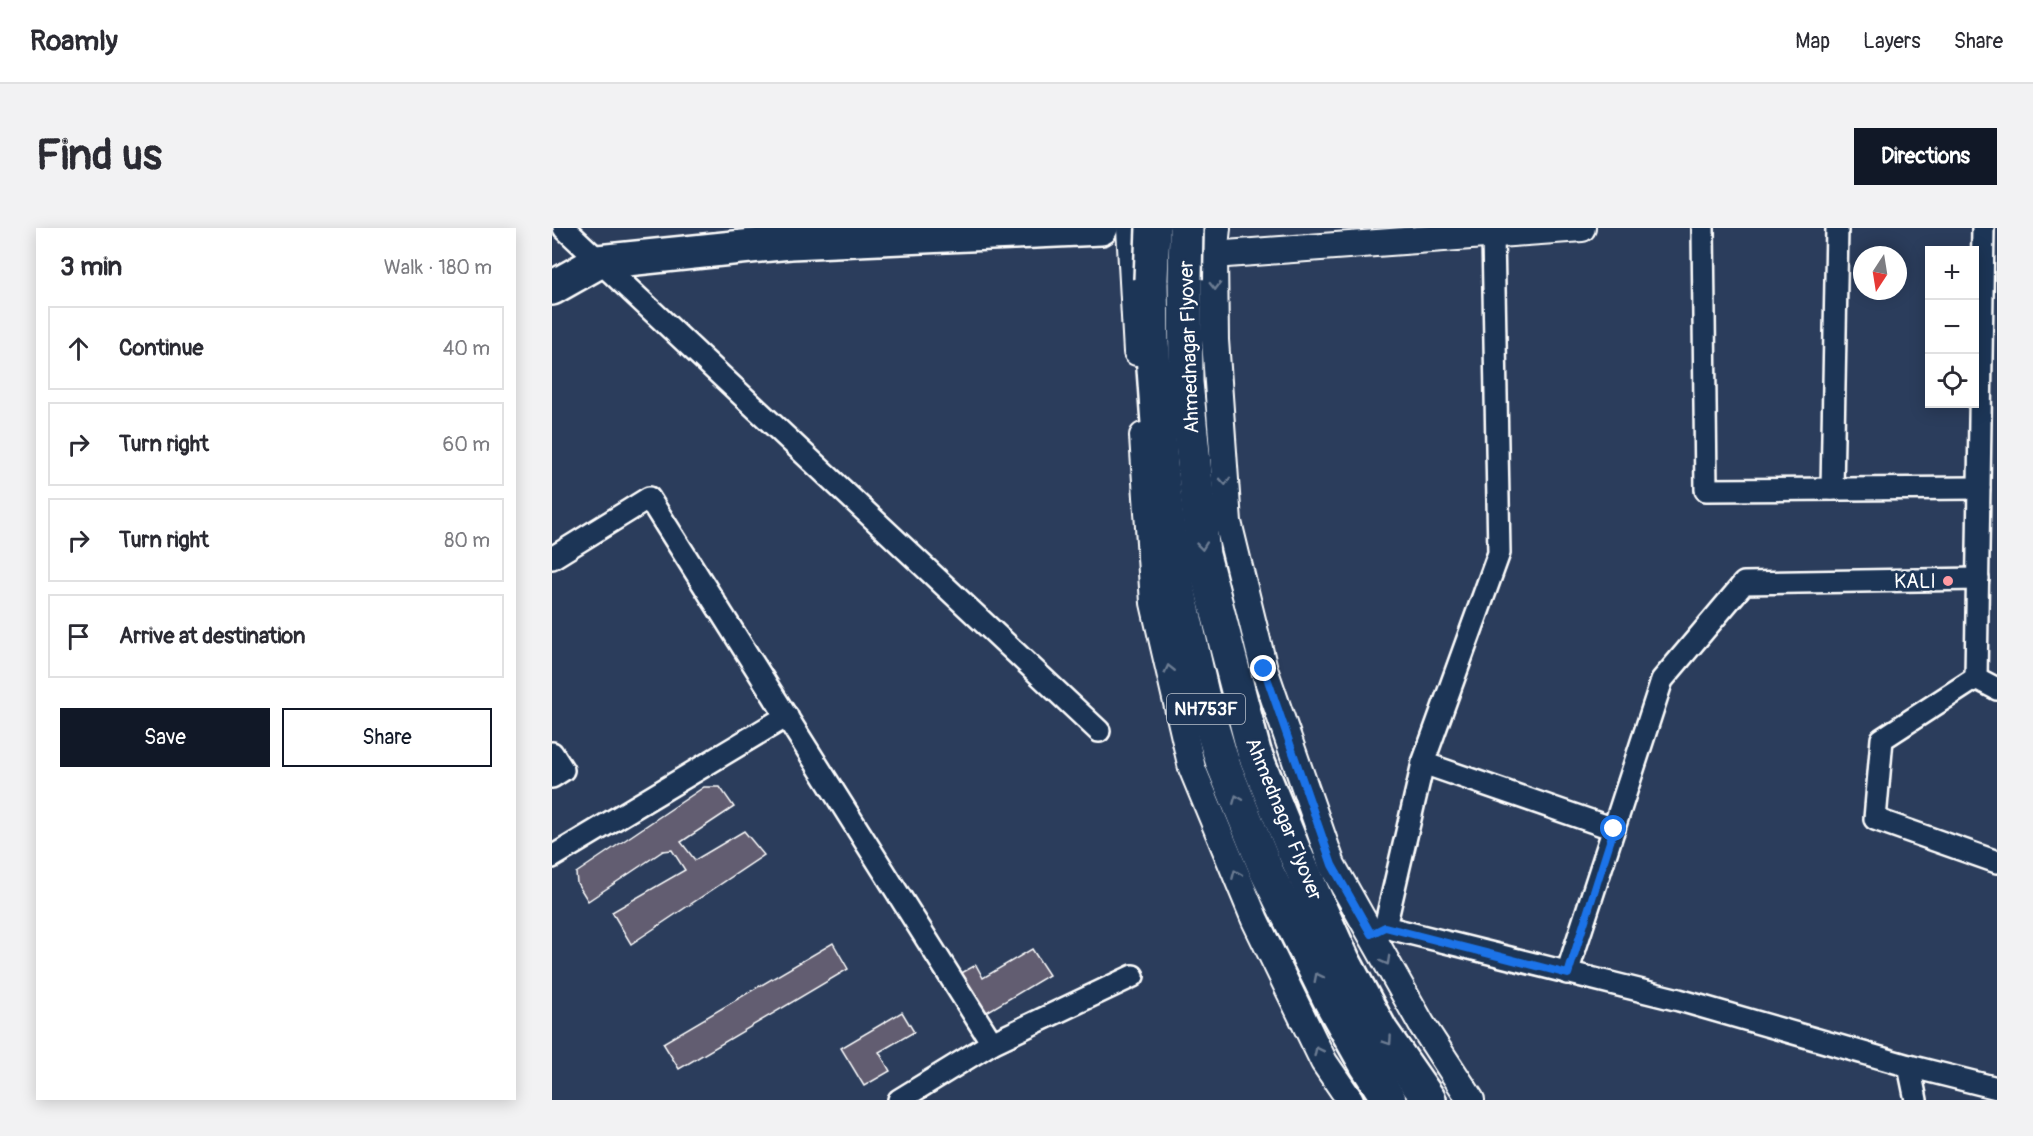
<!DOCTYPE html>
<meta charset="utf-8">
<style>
:root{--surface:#fff;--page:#f2f2f3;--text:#2b2b33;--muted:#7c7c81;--line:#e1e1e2;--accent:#111827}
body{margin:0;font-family:Pangolin,sans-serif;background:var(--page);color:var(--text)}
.controls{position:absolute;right:18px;top:18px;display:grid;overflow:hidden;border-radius:0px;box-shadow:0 3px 15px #0003}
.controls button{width:54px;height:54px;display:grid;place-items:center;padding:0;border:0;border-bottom:2px solid var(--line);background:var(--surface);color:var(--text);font:30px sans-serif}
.compass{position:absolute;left:1301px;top:18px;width:54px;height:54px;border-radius:50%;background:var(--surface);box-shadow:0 3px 15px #0003;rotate:192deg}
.stop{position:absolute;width:18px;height:18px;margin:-14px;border:4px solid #1a73e8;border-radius:50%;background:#fff}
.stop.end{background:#1a73e8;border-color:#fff;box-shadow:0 2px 6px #0008}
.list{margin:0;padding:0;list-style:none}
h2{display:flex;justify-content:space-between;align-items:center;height:78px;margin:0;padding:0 24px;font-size:26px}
h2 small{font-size:20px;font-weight:400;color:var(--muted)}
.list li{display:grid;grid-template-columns:39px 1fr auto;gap:18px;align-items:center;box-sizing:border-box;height:84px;margin:0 12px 12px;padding:0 12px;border:2px solid var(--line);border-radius:0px}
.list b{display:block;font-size:22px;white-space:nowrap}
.list em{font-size:20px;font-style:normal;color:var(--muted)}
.actions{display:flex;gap:12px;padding:18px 24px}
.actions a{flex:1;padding:14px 0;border:2px solid var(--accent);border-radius:0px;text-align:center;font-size:21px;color:var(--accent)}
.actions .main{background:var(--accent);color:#fff}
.icon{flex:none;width:33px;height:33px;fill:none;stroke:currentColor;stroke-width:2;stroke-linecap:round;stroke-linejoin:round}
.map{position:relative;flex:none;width:1445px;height:872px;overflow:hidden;border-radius:0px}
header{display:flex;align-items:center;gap:36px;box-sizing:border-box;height:84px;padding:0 30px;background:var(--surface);border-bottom:2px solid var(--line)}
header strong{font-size:28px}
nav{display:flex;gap:33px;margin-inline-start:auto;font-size:21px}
.intro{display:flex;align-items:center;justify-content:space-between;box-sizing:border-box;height:144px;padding:0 36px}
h1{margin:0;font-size:42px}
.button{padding:15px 27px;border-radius:0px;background:var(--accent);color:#fff;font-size:21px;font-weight:700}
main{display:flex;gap:36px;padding:0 36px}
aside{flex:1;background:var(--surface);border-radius:0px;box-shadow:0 3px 15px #0003}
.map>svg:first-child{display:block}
</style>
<header>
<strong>Roamly</strong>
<nav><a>Map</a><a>Layers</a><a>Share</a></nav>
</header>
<div class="intro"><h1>Find us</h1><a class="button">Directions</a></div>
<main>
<aside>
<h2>3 min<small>Walk · 180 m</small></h2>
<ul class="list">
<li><svg class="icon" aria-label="ahead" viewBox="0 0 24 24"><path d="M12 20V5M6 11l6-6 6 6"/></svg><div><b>Continue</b></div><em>40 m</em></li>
<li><svg class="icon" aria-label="right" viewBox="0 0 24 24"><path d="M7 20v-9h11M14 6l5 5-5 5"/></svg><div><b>Turn right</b></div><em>60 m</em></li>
<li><svg class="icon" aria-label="right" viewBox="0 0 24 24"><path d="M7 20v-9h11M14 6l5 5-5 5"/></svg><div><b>Turn right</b></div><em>80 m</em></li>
<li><svg class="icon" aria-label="arrive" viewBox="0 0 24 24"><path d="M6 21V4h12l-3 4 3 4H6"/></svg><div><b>Arrive at destination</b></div></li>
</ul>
<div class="actions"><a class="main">Save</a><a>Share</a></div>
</aside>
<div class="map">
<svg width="1445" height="872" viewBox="0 0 1445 872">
<rect width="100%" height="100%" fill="#2b3d5c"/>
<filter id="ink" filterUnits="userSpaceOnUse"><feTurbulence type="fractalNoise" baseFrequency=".0167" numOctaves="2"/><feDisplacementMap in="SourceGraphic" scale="12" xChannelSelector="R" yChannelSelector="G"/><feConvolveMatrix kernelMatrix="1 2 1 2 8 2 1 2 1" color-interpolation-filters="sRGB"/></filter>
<g filter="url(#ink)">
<g fill="#625d71" stroke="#fff" stroke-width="1.5">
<path d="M152,559H168L182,579L129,614L143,632L192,603L212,627L79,716L60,684L133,642L120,622L111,623L36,673L25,655L24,645Z"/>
<path d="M281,715L296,741L127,841L111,815Z"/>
<path d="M480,721L497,747L428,788L404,748L424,737L431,750Z"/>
<path d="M350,784L362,804L327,824L338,843L312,858L289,820Z"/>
</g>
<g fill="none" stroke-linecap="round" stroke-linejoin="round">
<defs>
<g id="minor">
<path d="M12,0L547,503"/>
<path d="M1151,0L1154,262L1427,260"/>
<path d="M1431,0L1424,450L1445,461"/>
<path d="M1280,261L1285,0"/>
<path d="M0,330L97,270L440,815"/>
<path d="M1424,450L1330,511L1323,591L1445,634"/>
<path d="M0,525L11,542L0,549"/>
<path d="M871,535L1062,601"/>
<path d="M0,629L235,488"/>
<path d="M833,699L871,535L947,325L941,8"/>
<path d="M822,704L833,699L1127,772L1357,838L1445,860"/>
<path d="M1015,745L1110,452L1192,355L1426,351"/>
<path d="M1357,838L1364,872"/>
<path d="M347,872L440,815L581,748"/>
</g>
<g id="tertiary">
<path d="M578,0L585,124"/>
<path d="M665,0L662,27L663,112L676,294L712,441L780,637L870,797L919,872"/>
<path d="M647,28L1030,0"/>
<path d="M591,208L602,375L640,540L703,692L772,834L798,872"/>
</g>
<path id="primary" d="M0,60L46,34L238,14L549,0"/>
<g id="trunk">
<path d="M633,51L634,154L651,327L702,524L742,623L791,732L829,803L877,872"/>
<path d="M599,52L600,113L609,236L619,329L650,466L671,536L715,644L777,770L814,836L837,872"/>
</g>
</defs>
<use href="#minor" stroke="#fff" stroke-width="26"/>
<use href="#tertiary" stroke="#fff" stroke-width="30"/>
<use href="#primary" stroke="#fff" stroke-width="38"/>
<use href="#trunk" stroke="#fff" stroke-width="38"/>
<use href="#minor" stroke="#1d3557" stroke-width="21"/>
<use href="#tertiary" stroke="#1d3557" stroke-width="26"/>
<use href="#primary" stroke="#1d3557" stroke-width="33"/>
<use href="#trunk" stroke="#1d3557" stroke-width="33"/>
<defs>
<g id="trunk-bridge">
<path d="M633,51L634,0"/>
<path d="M599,52L601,0"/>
</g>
</defs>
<use href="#trunk-bridge" stroke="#fff" stroke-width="38" stroke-linecap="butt"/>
<use href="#trunk-bridge" stroke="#1d3557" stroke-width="33"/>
</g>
<defs><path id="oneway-chevron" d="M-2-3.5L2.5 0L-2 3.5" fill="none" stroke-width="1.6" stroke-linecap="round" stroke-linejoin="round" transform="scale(1.5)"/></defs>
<g stroke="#6c7c92">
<use href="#oneway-chevron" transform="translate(663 58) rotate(89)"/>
<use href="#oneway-chevron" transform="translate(673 253) rotate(86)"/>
<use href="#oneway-chevron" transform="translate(650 318) rotate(84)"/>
<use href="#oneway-chevron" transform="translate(617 441) rotate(-103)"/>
<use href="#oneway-chevron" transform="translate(685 571) rotate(-112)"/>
<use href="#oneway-chevron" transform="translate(684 646) rotate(-113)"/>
<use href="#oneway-chevron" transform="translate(834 733) rotate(61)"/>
<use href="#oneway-chevron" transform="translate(766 749) rotate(-117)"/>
<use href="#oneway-chevron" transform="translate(836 813) rotate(56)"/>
<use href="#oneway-chevron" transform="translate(766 823) rotate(-116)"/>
</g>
</g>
<g fill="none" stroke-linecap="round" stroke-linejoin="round" filter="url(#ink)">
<path stroke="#1a73e8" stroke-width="8" d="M712,441L780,637L819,706L833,699L1016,746L1062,601"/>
</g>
<circle fill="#ff9aa2" stroke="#1d3557" stroke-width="2" cx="1396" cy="353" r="6"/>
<g text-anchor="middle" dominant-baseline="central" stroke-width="5" stroke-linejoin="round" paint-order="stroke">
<rect fill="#1d3557" stroke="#bbc2cd" stroke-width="1.5" x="615" y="466" width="78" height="30" rx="4.5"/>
<g font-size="18" font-weight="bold" fill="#fff">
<text x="654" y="481">NH753F</text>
</g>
<g font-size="20" fill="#fff" stroke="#1d3557">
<text transform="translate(637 119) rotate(-92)">Ahmednagar Flyover</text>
<text transform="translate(732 591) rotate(68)">Ahmednagar Flyover</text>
</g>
<g font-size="20" fill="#fff" stroke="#1d3557" text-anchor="end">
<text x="1384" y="353">KALI</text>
</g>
</g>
</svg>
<div class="controls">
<button>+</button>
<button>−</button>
<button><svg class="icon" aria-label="locate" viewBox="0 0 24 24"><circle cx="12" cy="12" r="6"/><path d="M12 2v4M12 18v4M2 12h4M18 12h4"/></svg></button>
</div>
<svg class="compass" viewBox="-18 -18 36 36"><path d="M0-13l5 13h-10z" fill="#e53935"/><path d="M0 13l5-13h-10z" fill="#7c7c81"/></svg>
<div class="stop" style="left:1062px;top:601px"></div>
<div class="stop end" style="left:712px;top:441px"></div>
</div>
</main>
